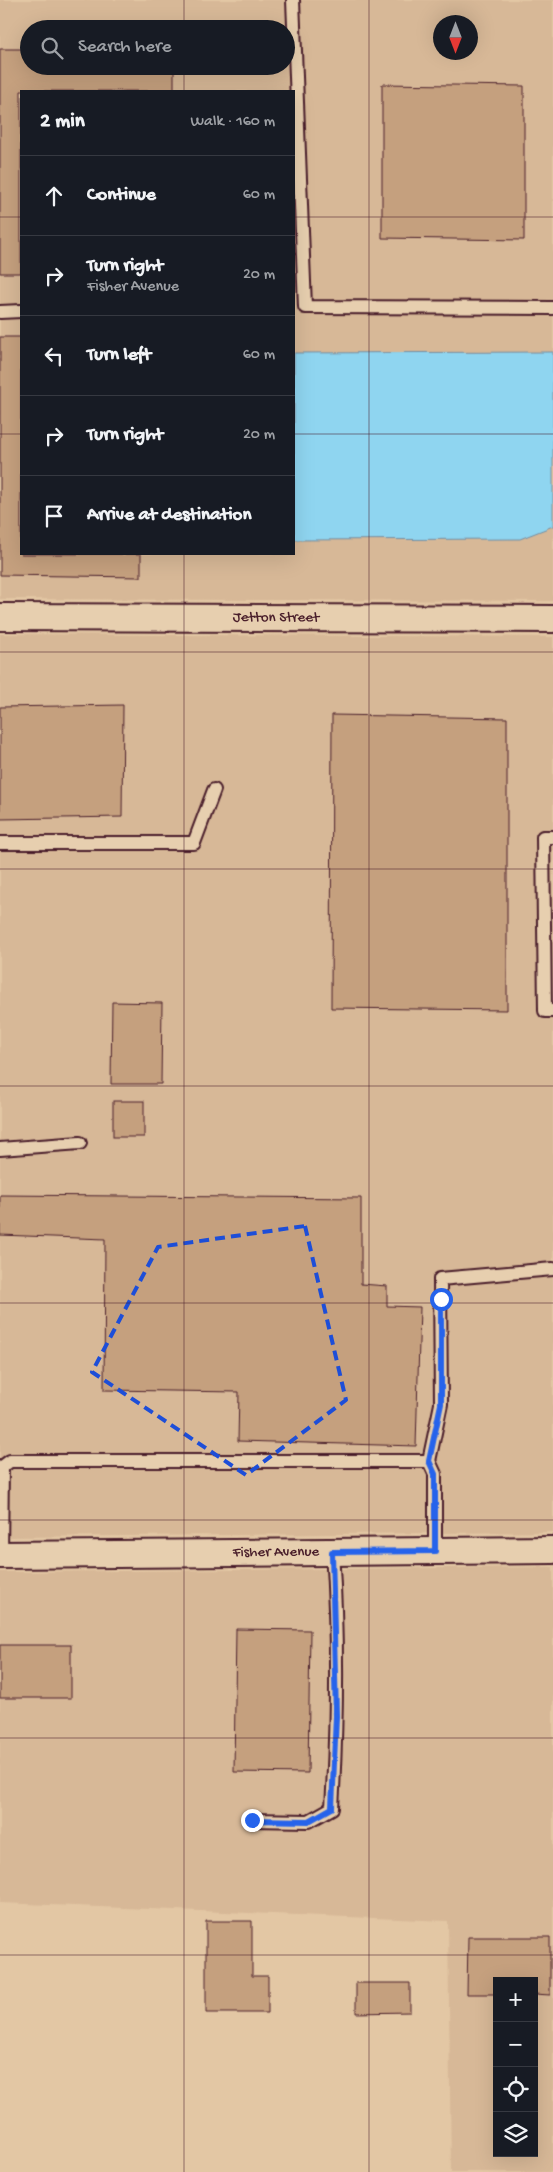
<!DOCTYPE html>
<meta charset="utf-8">
<style>
:root{--surface:#171b24;--page:#242831;--text:#f1f3f6;--muted:#9ea1a6;--line:#363941}
body{margin:0;font-family:"Gochi Hand",sans-serif;background:var(--page);color:var(--text)}
.controls{position:absolute;right:15px;bottom:15px;display:grid;overflow:hidden;border-radius:0px;box-shadow:0 5px 20px #0002}
.controls button{width:45px;height:45px;display:grid;place-items:center;padding:0;border:0;border-bottom:1px solid var(--line);background:var(--surface);color:var(--text);font:25px sans-serif}
.compass{position:absolute;left:433px;top:15px;width:45px;height:45px;border-radius:50%;background:var(--surface);box-shadow:0 5px 20px #0002;rotate:180deg}
.stop{position:absolute;width:15px;height:15px;margin:-11px;border:4px solid #2563eb;border-radius:50%;background:#fff}
.stop.end{background:#2563eb;border-color:#fff;box-shadow:0 1px 5px #0008}
.list{margin:0;padding:0;list-style:none}
h2{display:flex;justify-content:space-between;align-items:center;height:65px;margin:0;padding:0 20px;font-size:21px}
h2 small{font-size:16px;font-weight:400;color:var(--muted)}
.list li{display:grid;grid-template-columns:32px 1fr auto;gap:15px;align-items:center;box-sizing:border-box;height:80px;padding:0 20px;border-top:1px solid var(--line)}
.list b{display:block;font-size:19px;white-space:nowrap}
.list p{margin:0;font-size:16px;white-space:nowrap;color:var(--muted)}
.list em{font-size:16px;font-style:normal;color:var(--muted)}
.icon{flex:none;width:28px;height:28px;fill:none;stroke:currentColor;stroke-width:2;stroke-linecap:round;stroke-linejoin:round}
.map{position:relative;flex:none;width:553px;height:2172px;overflow:hidden}
.search{position:absolute;background:var(--surface);box-shadow:0 5px 20px #0002;left:20px;top:20px;width:275px;height:55px;display:flex;align-items:center;gap:12px;box-sizing:border-box;padding:0 18px;border-radius:28px;color:var(--muted);font-size:19px}
.panel{position:absolute;background:var(--surface);box-shadow:0 5px 20px #0002;left:20px;top:90px;width:275px;height:465px;border-radius:0px}
.map>svg:first-child{display:block}
</style>
<div class="map">
<svg width="553" height="2172" viewBox="0 0 553 2172">
<rect width="100%" height="100%" fill="#e3c7a4"/>
<filter id="ink" filterUnits="userSpaceOnUse"><feTurbulence type="fractalNoise" baseFrequency=".02" numOctaves="2"/><feDisplacementMap in="SourceGraphic" scale="10" xChannelSelector="R" yChannelSelector="G"/><feConvolveMatrix kernelMatrix="1 2 1 2 8 2 1 2 1" color-interpolation-filters="sRGB"/></filter>
<g filter="url(#ink)">
<g fill="#d7b897" fill-rule="evenodd">
<path d="M0,0H553V352L294,353V91H21V554H294V540L520,539L553,526V601L0,599ZM440,22H470V52H440ZM29,29H286V66H29Z"/>
<path d="M0,634L553,637V1532L0,1537Z"/>
<path d="M553,1567V2172H451L448,1921L0,1903V1572ZM497,1981H534V2153H497Z"/>
</g>
<path fill="#8fd5f0" stroke="#738ca1" d="M553,352V526L520,539L294,540V353Z"/>
<g fill="#c5a07e" stroke="#4a1f2b">
<path d="M0,49H29V66H174V91H21V273H0Z"/>
<path d="M382,84L524,86V240L382,238Z"/>
<path d="M0,337H21V554H141V577L0,575Z"/>
<path d="M123,705L122,817L0,819V707Z"/>
<path d="M332,715L507,718V1010L331,1008Z"/>
<path d="M112,1002L162,1003L161,1084H111Z"/>
<rect x="113" y="1101" width="31" height="36"/>
<path d="M0,1195L361,1198V1284L387,1286V1306L420,1307L416,1446L238,1441L239,1392L104,1390L105,1239L0,1235Z"/>
<path d="M236,1629L310,1630L308,1773L234,1772Z"/>
<rect x="0" y="1645" width="71" height="53"/>
<path d="M206,1921H252V1976H268V2013H206Z"/>
<path d="M468,1937H550V1995L534,1994V1981H497V1994H467Z"/>
<path d="M356,1983H410V2012L356,2013Z"/>
</g>
<g fill="none" stroke-linecap="round" stroke-linejoin="round">
<defs>
<g id="lane">
<path d="M293,0L305,307L553,308"/>
<path d="M0,312L21,311"/>
<path d="M553,837H543L545,1011H553"/>
<path d="M0,843H194L214,790"/>
<path d="M0,1149L80,1143"/>
<path d="M429,1461L441,1404L440,1279L553,1269"/>
<path d="M1,1555L2,1467L10,1461H429L435,1474V1551"/>
<path d="M251,1820L309,1821L332,1808C337,1722 338,1637 332,1552"/>
</g>
<g id="street">
<path id="s1" d="M0,617L553,619"/>
<path id="s2" d="M0,1555L553,1550"/>
</g>
</defs>
<use href="#lane" stroke="#4a1f2b" stroke-width="16"/>
<use href="#street" stroke="#4a1f2b" stroke-width="30"/>
<use href="#lane" stroke="#e7cfaf" stroke-width="12"/>
<use href="#street" stroke="#e7cfaf" stroke-width="26"/>
</g>
</g>
<g fill="none" stroke-linecap="round" stroke-linejoin="round" filter="url(#ink)">
<path stroke="#2563eb" stroke-width="6" d="M252,1820L309,1821L332,1808L336,1716L332,1552L435,1551V1474L429,1461L441,1404V1299"/>
</g>
<path fill="none" stroke="#1d4ed8" stroke-width="4" stroke-dasharray="10 6" stroke-linejoin="round" d="M305,1226L346,1400L246,1475L92,1372L158,1247Z"/>
<path fill="none" stroke="#4a1f2b" stroke-width="1" stroke-opacity="0.55" d="M184,0V29M369,0V2172M184,66V91M0,217H21M294,217H553M0,434H21M294,434H553M184,554V2172M0,652H553M0,869H553M0,1086H553M0,1303H553M0,1520H553M0,1738H553M0,1955H553"/>
<g text-anchor="middle" dominant-baseline="central" stroke-width="4" stroke-linejoin="round" paint-order="stroke">
<g font-size="15" fill="#4a1f2b" stroke="#e7cfaf">
<text stroke="none"><textPath href="#s1" startOffset="276">Jetton Street</textPath></text>
<text stroke="none"><textPath href="#s2" startOffset="276">Fisher Avenue</textPath></text>
</g>
</g>
</svg>
<div class="controls">
<button>+</button>
<button>−</button>
<button><svg class="icon" aria-label="locate" viewBox="0 0 24 24"><circle cx="12" cy="12" r="6"/><path d="M12 2v4M12 18v4M2 12h4M18 12h4"/></svg></button>
<button><svg class="icon" aria-label="layers" viewBox="0 0 24 24"><path d="M12 4l9 5-9 5-9-5zM3 14l9 5 9-5"/></svg></button>
</div>
<svg class="compass" viewBox="-18 -18 36 36"><path d="M0-13l5 13h-10z" fill="#e53935"/><path d="M0 13l5-13h-10z" fill="#9ea1a6"/></svg>
<div class="stop" style="left:441px;top:1299px"></div>
<div class="stop end" style="left:252px;top:1820px"></div>
<div class="search"><svg class="icon" aria-label="search" viewBox="0 0 24 24"><circle cx="10" cy="10" r="6"/><path d="M15 15l6 6"/></svg>Search here</div>
<section class="panel">
<h2>2 min<small>Walk · 160 m</small></h2>
<ul class="list">
<li><svg class="icon" aria-label="ahead" viewBox="0 0 24 24"><path d="M12 20V5M6 11l6-6 6 6"/></svg><div><b>Continue</b></div><em>60 m</em></li>
<li><svg class="icon" aria-label="right" viewBox="0 0 24 24"><path d="M7 20v-9h11M14 6l5 5-5 5"/></svg><div><b>Turn right</b><p>Fisher Avenue</p></div><em>20 m</em></li>
<li><svg class="icon" aria-label="left" viewBox="0 0 24 24"><path d="M17 20v-9H6M10 6l-5 5 5 5"/></svg><div><b>Turn left</b></div><em>60 m</em></li>
<li><svg class="icon" aria-label="right" viewBox="0 0 24 24"><path d="M7 20v-9h11M14 6l5 5-5 5"/></svg><div><b>Turn right</b></div><em>20 m</em></li>
<li><svg class="icon" aria-label="arrive" viewBox="0 0 24 24"><path d="M6 21V4h12l-3 4 3 4H6"/></svg><div><b>Arrive at destination</b></div></li>
</ul>
</section>
</div>
